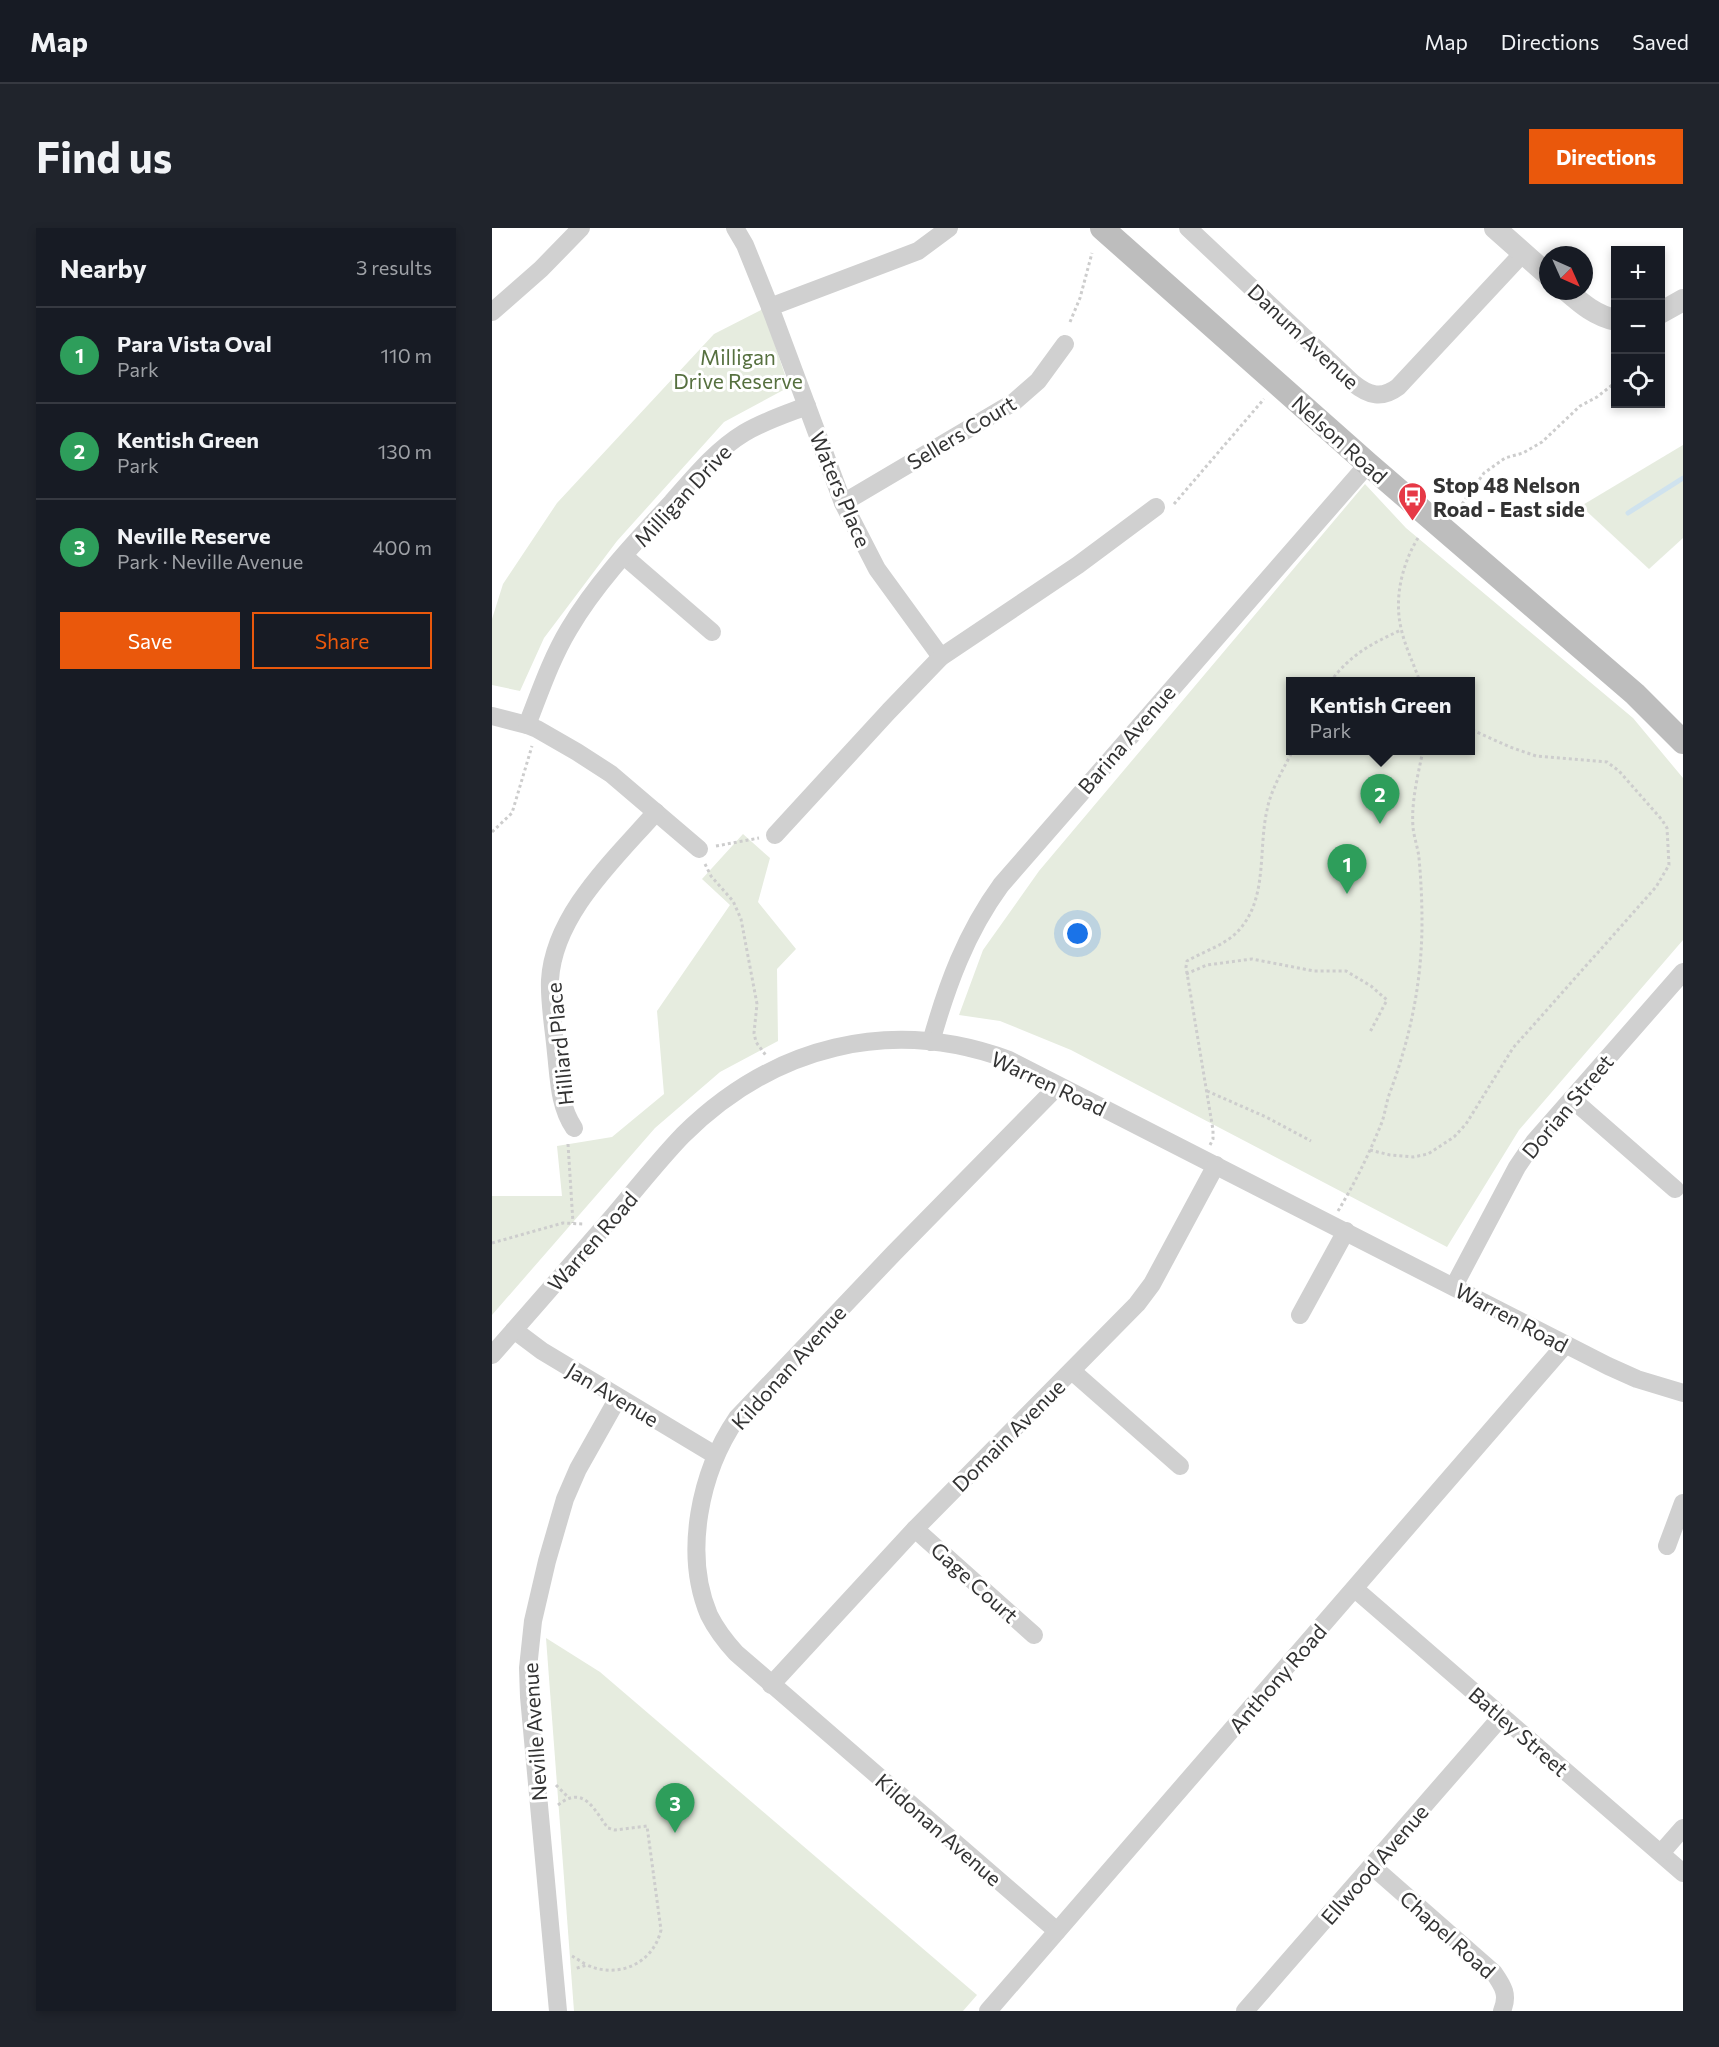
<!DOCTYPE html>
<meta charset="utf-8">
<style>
:root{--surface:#171b24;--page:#20242c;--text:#f1f3f6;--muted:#9ea1a6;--line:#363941;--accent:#ea580c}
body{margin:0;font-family:Commissioner,sans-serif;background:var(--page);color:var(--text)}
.controls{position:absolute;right:18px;top:18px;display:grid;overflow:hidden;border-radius:0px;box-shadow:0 3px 9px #0003}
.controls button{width:54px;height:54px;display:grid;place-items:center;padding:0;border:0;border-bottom:2px solid var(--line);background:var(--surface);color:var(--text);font:30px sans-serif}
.compass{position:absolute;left:1047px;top:18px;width:54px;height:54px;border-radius:50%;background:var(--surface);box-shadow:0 3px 9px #0003;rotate:135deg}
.you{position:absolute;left:586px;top:706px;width:21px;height:21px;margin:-15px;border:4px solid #fff;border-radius:50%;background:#1a73e8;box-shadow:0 0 0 9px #1a73e833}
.badge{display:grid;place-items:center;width:39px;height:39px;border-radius:50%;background:var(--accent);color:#fff;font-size:20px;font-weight:700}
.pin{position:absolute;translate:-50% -50px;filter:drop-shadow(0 2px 3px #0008)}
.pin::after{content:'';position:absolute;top:32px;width:21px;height:18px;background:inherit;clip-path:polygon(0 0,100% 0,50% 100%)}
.popup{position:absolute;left:794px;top:449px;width:189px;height:78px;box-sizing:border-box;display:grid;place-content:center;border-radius:0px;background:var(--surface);filter:drop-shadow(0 2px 4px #0005);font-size:20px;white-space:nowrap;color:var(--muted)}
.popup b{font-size:22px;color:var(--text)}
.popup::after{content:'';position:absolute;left:50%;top:100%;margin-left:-12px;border:12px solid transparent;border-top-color:var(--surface)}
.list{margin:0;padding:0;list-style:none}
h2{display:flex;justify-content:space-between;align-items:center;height:78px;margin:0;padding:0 24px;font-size:26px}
h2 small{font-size:20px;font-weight:400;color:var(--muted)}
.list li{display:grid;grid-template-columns:39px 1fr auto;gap:18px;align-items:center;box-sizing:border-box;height:96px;padding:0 24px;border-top:2px solid var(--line)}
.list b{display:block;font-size:22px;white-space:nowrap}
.list p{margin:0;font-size:20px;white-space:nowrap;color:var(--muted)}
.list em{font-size:20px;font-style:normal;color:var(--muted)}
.actions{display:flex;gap:12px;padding:18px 24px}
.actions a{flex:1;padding:14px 0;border:2px solid var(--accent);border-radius:0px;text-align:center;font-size:21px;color:var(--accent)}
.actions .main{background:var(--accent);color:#fff}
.icon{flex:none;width:33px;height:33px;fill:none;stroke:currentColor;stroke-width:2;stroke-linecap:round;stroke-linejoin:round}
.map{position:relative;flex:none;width:1191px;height:1783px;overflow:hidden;border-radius:0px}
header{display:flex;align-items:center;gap:36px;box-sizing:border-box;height:84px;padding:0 30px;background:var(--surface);border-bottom:2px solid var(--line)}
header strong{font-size:28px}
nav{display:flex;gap:33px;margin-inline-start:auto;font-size:21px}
.intro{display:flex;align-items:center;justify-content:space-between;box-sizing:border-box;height:144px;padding:0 36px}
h1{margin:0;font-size:42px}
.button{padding:15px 27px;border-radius:0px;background:var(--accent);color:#fff;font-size:21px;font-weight:700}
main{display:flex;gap:36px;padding:0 36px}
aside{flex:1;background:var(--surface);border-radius:0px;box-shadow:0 3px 9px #0003}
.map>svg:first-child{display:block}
</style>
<header>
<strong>Map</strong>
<nav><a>Map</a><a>Directions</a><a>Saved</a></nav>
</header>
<div class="intro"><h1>Find us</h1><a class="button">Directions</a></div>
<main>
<aside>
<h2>Nearby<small>3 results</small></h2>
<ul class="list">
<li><span class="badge" style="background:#2e9e5b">1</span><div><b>Para Vista Oval</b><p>Park</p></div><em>110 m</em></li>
<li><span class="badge" style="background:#2e9e5b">2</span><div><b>Kentish Green</b><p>Park</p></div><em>130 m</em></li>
<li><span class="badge" style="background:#2e9e5b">3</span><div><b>Neville Reserve</b><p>Park · Neville Avenue</p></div><em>400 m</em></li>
</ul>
<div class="actions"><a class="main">Save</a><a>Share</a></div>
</aside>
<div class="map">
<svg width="1191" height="1783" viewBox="0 0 1191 1783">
<rect width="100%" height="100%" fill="#fff"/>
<g fill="#e6ecdf" fill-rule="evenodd">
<path d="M271,81L297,159L232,194L125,313L52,410L28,463L0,457V391L11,356L65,275L222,106Z"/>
<path d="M1191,217V310L1157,341L1089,278Z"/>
<path d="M873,256L914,300L1141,490L1191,550V712L1027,902L955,1019L579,822L508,793L467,787L491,722L547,643ZM798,454H978V522H798Z"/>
<path d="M251,606L278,630L266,674L304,721L285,741L286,813L228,844L163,900L0,1087V968H70L65,918L120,909L172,866L165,783L238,677L210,651Z"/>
<path d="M54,1410L108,1444L485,1767L471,1783H82Z"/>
</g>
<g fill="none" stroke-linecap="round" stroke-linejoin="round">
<path stroke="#cfe2ee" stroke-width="5" d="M1136,285L1191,250"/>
<g stroke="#cdcdcd" stroke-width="3" stroke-dasharray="3 3" stroke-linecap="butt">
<path d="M578,94L588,70L600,25"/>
<path d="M682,276L772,171"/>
<path d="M970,276L992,245L1013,230L1031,225L1050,214L1088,178L1105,169L1124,154"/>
<path d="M926,310C910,336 902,370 909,400C913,419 922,436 928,454"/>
<path d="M838,454C859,426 879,416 909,402"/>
<path d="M0,604L20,585L40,518"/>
<path d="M224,618L267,610"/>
<path d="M213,636L219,648L241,673L249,691L265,776L262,805L264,814L275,829"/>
<path d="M694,746L715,737L760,731L822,743H854L879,758L895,772L878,804"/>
<path d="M715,863L774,889L819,913"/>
<path d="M76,916L81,995"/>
<path d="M718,917L721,911V902L694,739L695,733C712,723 734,717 747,702C776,670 766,622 775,582C779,561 791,542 801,522"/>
<path d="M878,922L898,927L921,929L936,926L962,909L974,896L1021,820L1164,659L1177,637L1175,600L1170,592L1127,543L1115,534L1044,528L1018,519L978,501"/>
<path d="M846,983C863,955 878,924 890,894C893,885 894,876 897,867C918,811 930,755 930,694C930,673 929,652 927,630C926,620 922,610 921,599C919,574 926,547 931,522"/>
<path d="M0,1015L71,995L91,996"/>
<path d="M64,1557L75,1568"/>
<path d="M66,1577C92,1556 102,1582 116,1600L123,1602L155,1598L169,1702C161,1736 126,1751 95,1737L82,1741"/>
<path d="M80,1728L95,1737"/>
</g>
<g stroke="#d0d0d0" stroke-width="18">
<path d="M243,0L253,17L278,79"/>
<path d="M696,0L861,155C877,168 890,171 906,159L1031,25"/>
<path d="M0,84L49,41L89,0"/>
<path d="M351,275L522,174L546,153L573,116"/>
<path d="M132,328L220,404"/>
<path d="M449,429L385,341L351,275L278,79L426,23L457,0"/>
<path d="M0,488L35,497L45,501L85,524L119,546L207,621"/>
<path d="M35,497C48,464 59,431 77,401C104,355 144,313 180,274C202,249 224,222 252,205C272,193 294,186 315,178"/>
<path d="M283,607L397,483L449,429L586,337L664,279"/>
<path d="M439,814C455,757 474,705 509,657L876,236"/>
<path d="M1080,871L1183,961"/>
<path d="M82,900C67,878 67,851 64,825C62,801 57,776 58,752C62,686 123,631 164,584"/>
<path d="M962,1058L1025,939L1042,914L1191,744"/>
<path d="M808,1087L854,1003"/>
<path d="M22,1102L50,1123L223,1227"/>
<path d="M0,1127C39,1083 78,1038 117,993C141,965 165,934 191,907C281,818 398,788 517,832L1116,1138L1145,1151L1191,1165"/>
<path d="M580,1143L688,1238"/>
<path d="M423,1301L542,1407"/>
<path d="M1175,1318L1191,1275"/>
<path d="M863,1361L1191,1645"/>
<path d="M279,1457L423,1301L645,1076L660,1056L724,937"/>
<path d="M1169,1625L1191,1600"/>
<path d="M880,1638L1002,1745C1011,1758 1017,1767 1010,1783"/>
<path d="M565,1703L244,1425C233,1413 224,1401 217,1387C191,1325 208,1244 245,1190L402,1025L566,858"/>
<path d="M66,1783L37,1469L36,1440L41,1393L55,1333L73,1271L86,1241L126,1170"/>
<path d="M496,1783L1073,1117"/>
<path d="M753,1783L1010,1488"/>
</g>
<g stroke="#d0d0d0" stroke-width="22">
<path d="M1003,0L1056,47"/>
<path d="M1075,63C1090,76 1104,88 1124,92"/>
<path d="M1168,85L1191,72"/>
</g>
<path stroke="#bdbdbd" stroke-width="24" d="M610,0L876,236L1143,466L1191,514"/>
</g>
<defs>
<symbol id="bus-pin" viewBox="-11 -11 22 30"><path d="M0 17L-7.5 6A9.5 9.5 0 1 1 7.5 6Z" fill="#e63946" stroke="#fff"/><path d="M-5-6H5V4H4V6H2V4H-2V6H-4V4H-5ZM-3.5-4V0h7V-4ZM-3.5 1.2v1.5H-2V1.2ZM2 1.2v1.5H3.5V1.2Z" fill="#fff"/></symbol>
</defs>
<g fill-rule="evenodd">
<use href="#bus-pin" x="904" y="252" width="33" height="45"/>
</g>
<g text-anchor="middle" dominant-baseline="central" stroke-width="6" stroke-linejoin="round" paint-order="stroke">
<g font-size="21" fill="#333" stroke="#fff">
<text transform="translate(812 108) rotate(43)">Danum Avenue</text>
<text transform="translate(469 204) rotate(-31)">Sellers Court</text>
<text transform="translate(848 211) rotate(42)">Nelson Road</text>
<text transform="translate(349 261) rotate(67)">Waters Place</text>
<text transform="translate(190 267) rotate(-47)">Milligan Drive</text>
<text transform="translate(634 511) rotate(-49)">Barina Avenue</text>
<text transform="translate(67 816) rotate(-96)">Hilliard Place</text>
<text transform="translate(557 855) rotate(25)">Warren Road</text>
<text transform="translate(1075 878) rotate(-50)">Dorian Street</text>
<text transform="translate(100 1013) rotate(-49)">Warren Road</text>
<text transform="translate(1020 1089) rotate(28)">Warren Road</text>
<text transform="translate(296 1139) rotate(-48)">Kildonan Avenue</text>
<text transform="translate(121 1166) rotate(31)">Jan Avenue</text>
<text transform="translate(516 1207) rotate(-45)">Domain Avenue</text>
<text transform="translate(483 1354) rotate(42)">Gage Court</text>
<text transform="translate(785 1450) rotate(-49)">Anthony Road</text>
<text transform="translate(1027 1503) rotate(41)">Batley Street</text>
<text transform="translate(42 1504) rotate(-94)">Neville Avenue</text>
<text transform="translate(447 1601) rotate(41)">Kildonan Avenue</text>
<text transform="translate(882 1636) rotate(-49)">Ellwood Avenue</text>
<text transform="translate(956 1706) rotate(42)">Chapel Road</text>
</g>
<g font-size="21" fill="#56703f" stroke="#fff">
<text x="246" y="128">Milligan<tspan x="246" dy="24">Drive Reserve</tspan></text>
</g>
<g font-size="21" font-weight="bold" fill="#333" stroke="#fff" text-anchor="start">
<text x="941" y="256">Stop 48 Nelson<tspan x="941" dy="24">Road - East side</tspan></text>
</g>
</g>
</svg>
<div class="controls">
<button>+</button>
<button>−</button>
<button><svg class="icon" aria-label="locate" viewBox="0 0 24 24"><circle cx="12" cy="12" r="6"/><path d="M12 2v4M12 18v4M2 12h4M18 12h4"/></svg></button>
</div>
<svg class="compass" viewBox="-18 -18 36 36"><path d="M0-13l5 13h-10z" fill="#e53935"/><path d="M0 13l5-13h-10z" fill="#9ea1a6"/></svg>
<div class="you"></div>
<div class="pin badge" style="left:855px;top:666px;background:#2e9e5b">1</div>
<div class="pin badge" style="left:888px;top:596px;background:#2e9e5b">2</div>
<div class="popup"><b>Kentish Green</b>Park</div>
<div class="pin badge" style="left:183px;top:1605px;background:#2e9e5b">3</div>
</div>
</main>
